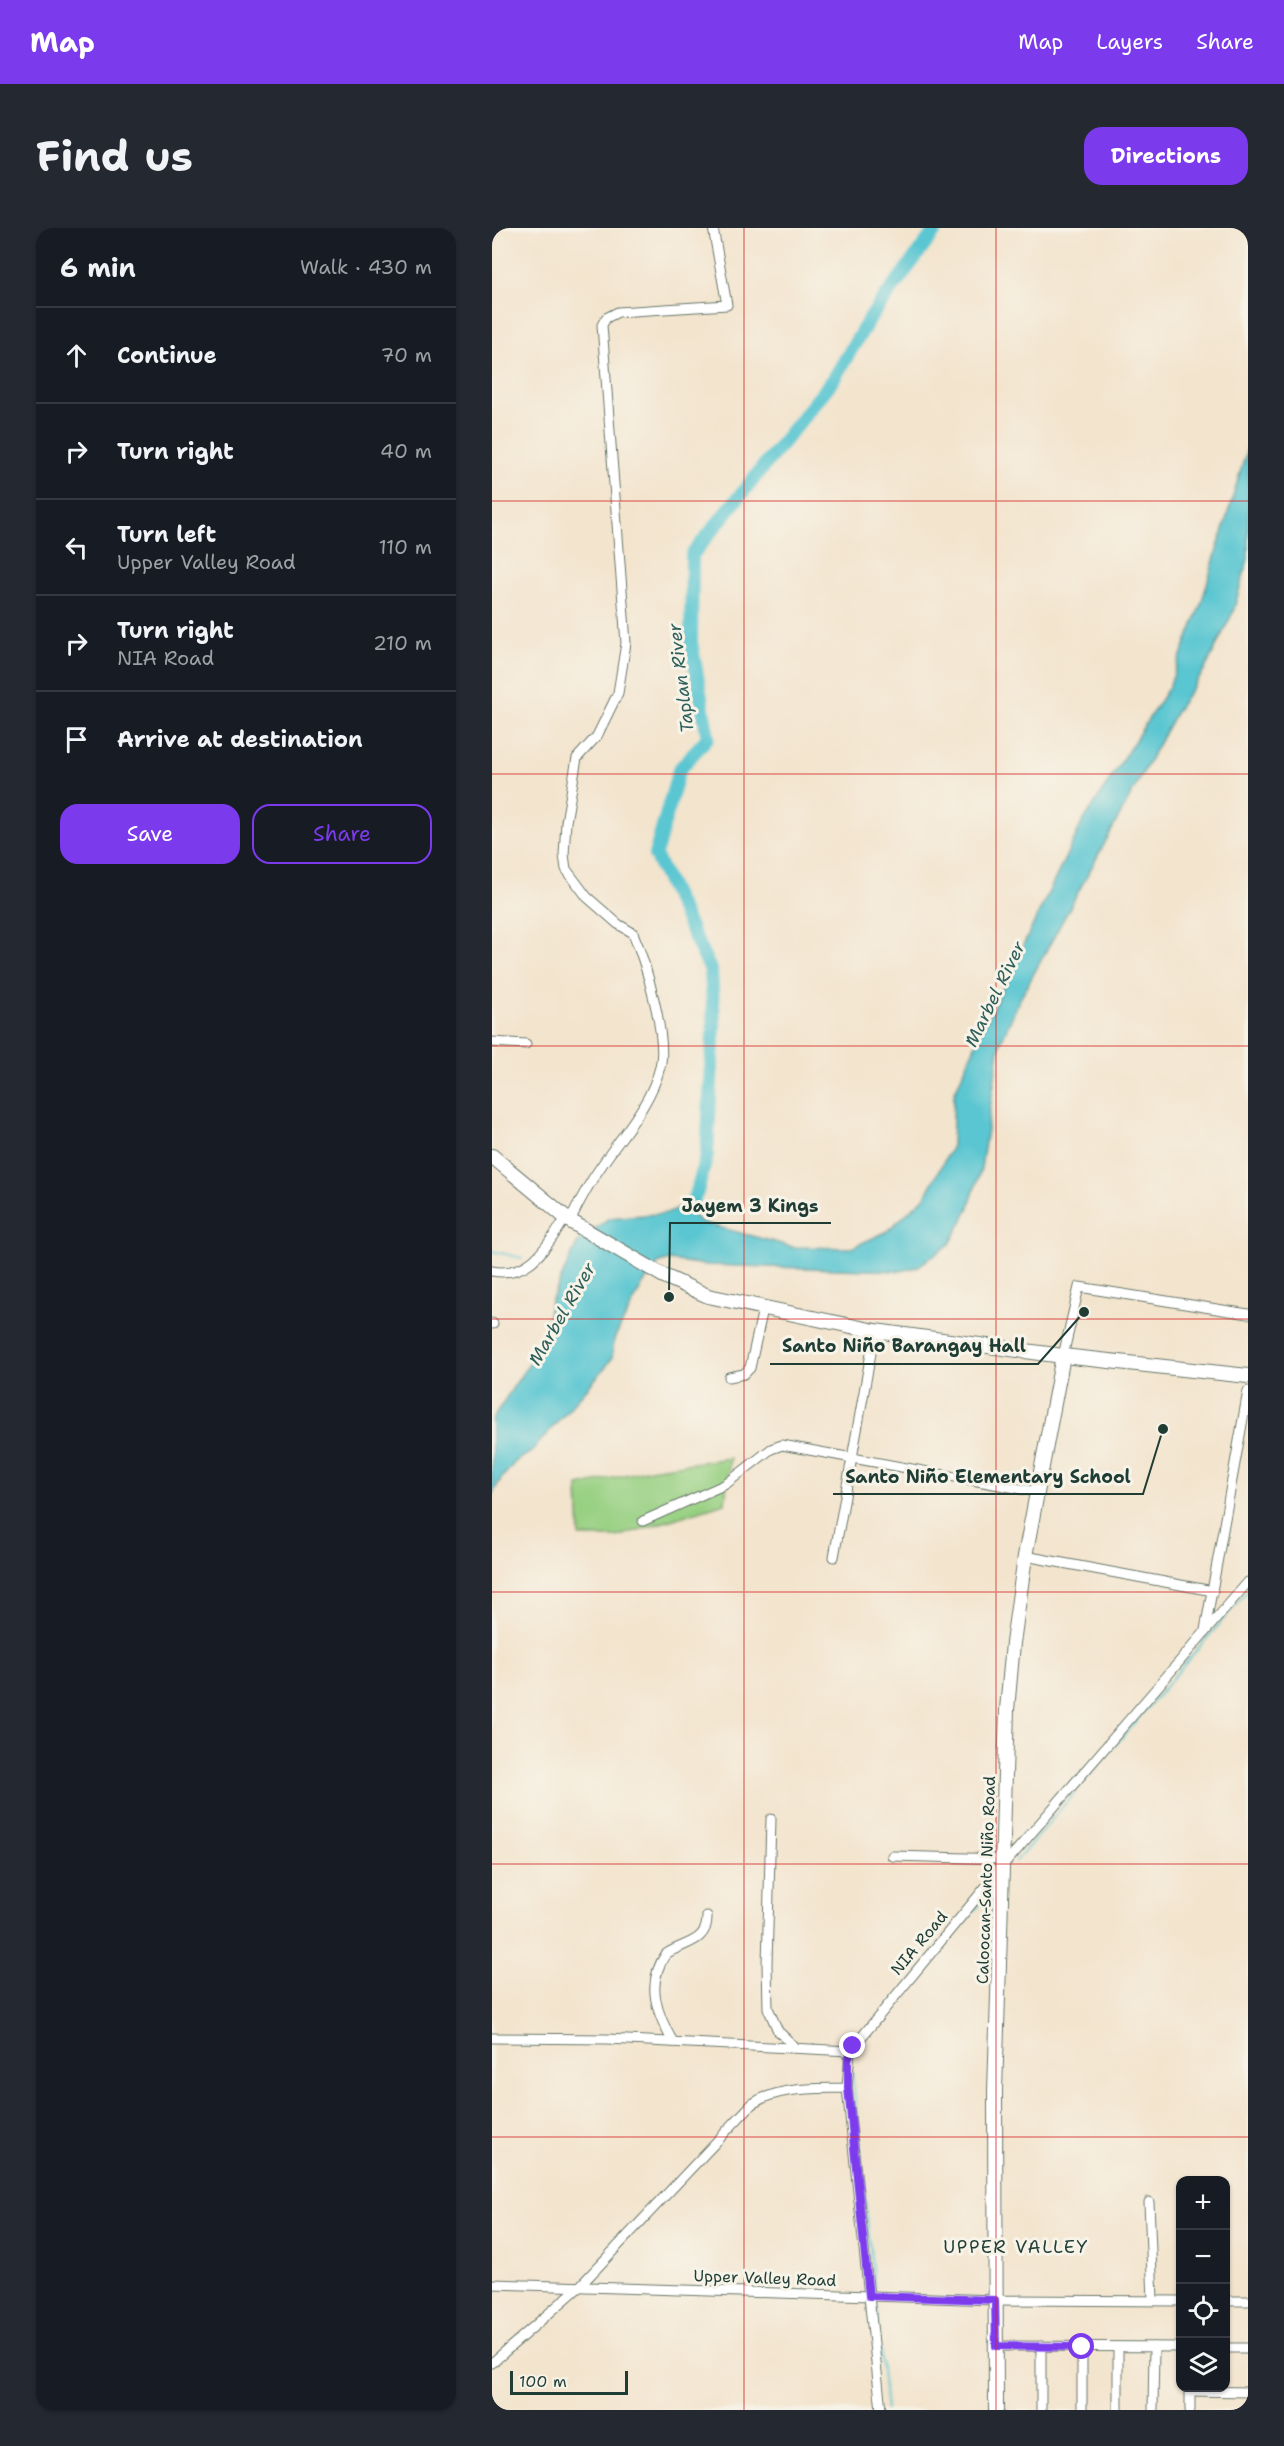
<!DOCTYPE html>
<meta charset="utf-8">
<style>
:root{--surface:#171b24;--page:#242831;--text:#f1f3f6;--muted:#9ea1a6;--line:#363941;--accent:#7c3aed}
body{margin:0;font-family:"Shantell Sans",sans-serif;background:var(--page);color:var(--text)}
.controls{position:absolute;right:18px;bottom:18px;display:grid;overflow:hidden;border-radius:12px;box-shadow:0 2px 4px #0004}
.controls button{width:54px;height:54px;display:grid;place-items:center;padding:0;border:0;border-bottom:2px solid var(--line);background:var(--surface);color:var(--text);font:30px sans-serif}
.scale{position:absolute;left:18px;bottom:15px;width:118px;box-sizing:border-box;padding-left:6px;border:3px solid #1f3d34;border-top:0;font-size:16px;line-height:21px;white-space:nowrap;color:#1f3d34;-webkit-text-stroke:4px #f7f3e8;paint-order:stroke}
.stop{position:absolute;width:18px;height:18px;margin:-14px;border:4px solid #7c3aed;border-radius:50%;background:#fff}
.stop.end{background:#7c3aed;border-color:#fff;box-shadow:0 2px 6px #0008}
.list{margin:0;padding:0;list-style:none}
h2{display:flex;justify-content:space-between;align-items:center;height:78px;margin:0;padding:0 24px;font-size:26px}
h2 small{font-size:20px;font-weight:400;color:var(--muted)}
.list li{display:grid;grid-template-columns:39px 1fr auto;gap:18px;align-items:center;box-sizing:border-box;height:96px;padding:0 24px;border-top:2px solid var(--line)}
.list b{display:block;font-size:22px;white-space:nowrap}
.list p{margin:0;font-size:20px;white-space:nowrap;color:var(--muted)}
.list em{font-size:20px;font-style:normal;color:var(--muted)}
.actions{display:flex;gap:12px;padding:18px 24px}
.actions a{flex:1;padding:14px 0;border:2px solid var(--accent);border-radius:18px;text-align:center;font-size:21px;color:var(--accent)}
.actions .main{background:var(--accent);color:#fff}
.icon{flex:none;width:33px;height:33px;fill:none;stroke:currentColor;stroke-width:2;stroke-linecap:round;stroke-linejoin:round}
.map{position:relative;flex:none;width:756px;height:2182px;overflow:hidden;border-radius:18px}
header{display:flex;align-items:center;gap:36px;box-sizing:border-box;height:84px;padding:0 30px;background:var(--accent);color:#fff}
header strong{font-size:28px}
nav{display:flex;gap:33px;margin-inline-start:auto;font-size:21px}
.intro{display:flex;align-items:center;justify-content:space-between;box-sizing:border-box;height:144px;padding:0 36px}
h1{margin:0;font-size:42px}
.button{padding:15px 27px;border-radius:18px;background:var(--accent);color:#fff;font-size:21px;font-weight:700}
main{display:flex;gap:36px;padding:0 36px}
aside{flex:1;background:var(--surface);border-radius:18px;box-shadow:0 2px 4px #0004}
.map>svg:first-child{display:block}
</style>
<header>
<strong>Map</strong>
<nav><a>Map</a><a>Layers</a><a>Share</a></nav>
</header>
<div class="intro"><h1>Find us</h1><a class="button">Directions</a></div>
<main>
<aside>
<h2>6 min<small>Walk · 430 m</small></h2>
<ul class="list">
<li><svg class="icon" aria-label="ahead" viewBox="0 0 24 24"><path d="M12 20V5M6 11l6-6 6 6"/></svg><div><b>Continue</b></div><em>70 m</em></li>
<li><svg class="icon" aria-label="right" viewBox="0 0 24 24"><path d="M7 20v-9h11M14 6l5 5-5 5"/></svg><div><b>Turn right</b></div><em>40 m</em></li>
<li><svg class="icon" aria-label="left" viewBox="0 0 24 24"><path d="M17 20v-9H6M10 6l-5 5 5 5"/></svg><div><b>Turn left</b><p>Upper Valley Road</p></div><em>110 m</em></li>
<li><svg class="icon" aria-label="right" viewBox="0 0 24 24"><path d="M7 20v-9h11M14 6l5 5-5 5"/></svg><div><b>Turn right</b><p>NIA Road</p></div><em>210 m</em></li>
<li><svg class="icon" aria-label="arrive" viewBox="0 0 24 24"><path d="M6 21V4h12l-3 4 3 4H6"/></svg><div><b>Arrive at destination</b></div></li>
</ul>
<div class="actions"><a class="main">Save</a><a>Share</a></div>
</aside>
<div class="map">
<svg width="756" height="2182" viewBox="0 0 756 2182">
<rect width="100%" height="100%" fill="#f7f3e8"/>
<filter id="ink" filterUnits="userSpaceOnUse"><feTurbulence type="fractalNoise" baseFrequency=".0167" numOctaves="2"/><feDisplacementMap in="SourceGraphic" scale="12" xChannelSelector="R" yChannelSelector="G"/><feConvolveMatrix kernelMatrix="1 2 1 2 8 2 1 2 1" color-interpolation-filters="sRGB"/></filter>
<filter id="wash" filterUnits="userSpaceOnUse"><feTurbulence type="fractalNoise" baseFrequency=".008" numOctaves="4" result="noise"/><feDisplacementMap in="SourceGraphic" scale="24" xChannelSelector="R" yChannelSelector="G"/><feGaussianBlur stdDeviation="1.35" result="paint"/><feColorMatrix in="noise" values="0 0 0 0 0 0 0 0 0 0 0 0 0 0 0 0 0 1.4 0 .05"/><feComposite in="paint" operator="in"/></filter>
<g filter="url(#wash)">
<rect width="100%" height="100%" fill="#f3e4cd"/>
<path fill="#98d082" stroke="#5c865b" stroke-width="1.5" d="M238,1230L233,1275L124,1309H88L86,1258L163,1240Z"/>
<path fill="#5ac6d1" stroke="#3c8282" stroke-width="1.5" d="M756,218V331L741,384L712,443L685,482L527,773L508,816L489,940L476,982L458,1016L425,1039L409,1043L213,1037L177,1032L166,1036L151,1056L122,1111L120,1130L113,1140L39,1224L23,1234L9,1251L0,1267V1191L40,1131L53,1102L59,1073L86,1014L117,990L177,985L188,978L211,995L301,1019L359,1020L394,1004L432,970L460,918L462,866L487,809L590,595L677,459L709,376Z"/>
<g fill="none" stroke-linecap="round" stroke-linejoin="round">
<g stroke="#5ac6d1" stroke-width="2">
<path d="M0,1023L30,1030"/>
<path d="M524,1633L756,1362"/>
<path d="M393,1788L504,1657"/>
<path d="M360,1842L382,2060"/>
<path d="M383,2072L394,2182"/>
</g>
<path stroke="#5ac6d1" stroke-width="14" d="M187,1000L205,964L215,927L222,795L219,743L163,627L187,542L216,509L199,414L200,327L341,152L376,93L445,0"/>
</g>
</g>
<g filter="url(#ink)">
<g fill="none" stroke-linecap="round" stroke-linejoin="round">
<defs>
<g id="street">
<path d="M0,814L34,816"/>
<path d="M78,993C87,974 97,955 110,937C130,907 159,876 168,839C176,810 153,733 141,705L126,696L95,669L74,641L72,627L74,594L85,530L105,508L126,465L134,415L110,97L114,90L126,84L235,77L221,0"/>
<path d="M0,1043C39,1050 54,1018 74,990"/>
<path d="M0,1095L1,1096"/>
<path d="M571,1128L587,1059L756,1086"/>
<path d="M237,1149L252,1146L258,1140L271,1081"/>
<path d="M151,1293L234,1256L279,1221L290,1217L545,1264"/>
<path d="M533,1328L721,1363"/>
<path d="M342,1329L383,1103"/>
<path d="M713,1402L756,1163"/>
<path d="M279,1591L275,1736L276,1780L286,1803L304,1820"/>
<path d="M400,1628L511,1631"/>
<path d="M0,1810L115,1811L358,1823"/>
<path d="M181,1814C165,1786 153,1756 174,1726C192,1714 216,1715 215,1688"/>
<path d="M657,1974L661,2072"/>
<path d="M0,2056L503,2072L688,2073"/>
<path d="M734,2073H756"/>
<path d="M504,2118L688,2119"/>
<path d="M734,2120H756"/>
<path d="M0,2135L87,2059L260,1876C288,1858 324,1861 355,1860"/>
<path d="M698,2163L756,2164"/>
<path d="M389,2182L355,1860L358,1823L511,1638L756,1354"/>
<path d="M549,2182V2118"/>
<path d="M590,2182V2119"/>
<path d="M626,2182V2119"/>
<path d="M661,2182L662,2119"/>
<path d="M698,2182V2160"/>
</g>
<g id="secondary">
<path d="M0,928L78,993L172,1048L216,1068L383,1103L571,1128L756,1148"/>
<path d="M504,2182L503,1863L515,1482L521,1415L533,1328L571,1128"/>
</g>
</defs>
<use href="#street" stroke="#69776a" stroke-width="11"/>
<use href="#secondary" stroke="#69776a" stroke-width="16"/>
<use href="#street" stroke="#fff" stroke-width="9"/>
<use href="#secondary" stroke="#fff" stroke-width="14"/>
</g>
</g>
<g fill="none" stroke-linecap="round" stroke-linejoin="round" filter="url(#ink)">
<path stroke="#7c3aed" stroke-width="8" d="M361,1818L356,1832V1860L377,2068L503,2072L504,2118L590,2119"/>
</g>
<path fill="none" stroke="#d62828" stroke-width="1.5" stroke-opacity="0.55" d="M252,0V2182M504,0V2182M0,273H756M0,546H756M0,818H756M0,1091H756M0,1364H756M0,1636H756M0,1909H756"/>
<g text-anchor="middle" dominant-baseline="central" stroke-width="6" stroke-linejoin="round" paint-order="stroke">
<g font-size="16" fill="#1f3d34" stroke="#f7f3e8">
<text transform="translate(494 1652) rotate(-88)">Caloocan-Santo Niño Road</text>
<text transform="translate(427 1715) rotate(-50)">NIA Road</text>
<text transform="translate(273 2050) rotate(2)">Upper Valley Road</text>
</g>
<g font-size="18" font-style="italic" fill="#2e5f5b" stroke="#f7f3e8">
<text transform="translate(189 450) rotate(-97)">Taplan River</text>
<text transform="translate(503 766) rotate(-64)">Marbel River</text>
<text transform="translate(70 1086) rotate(-60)">Marbel River</text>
</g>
<g font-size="18" letter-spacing="1.5" fill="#1f3d34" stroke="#f7f3e8">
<text x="524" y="2019">UPPER VALLEY</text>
</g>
</g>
<path fill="none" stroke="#1f3d34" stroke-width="2" d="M177 1069L178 995H339M592 1084L546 1136H278M671 1201L651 1266H341"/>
<g fill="#1f3d34" stroke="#f7f3e8" stroke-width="2">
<circle cx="177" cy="1069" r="6"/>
<circle cx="592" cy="1084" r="6"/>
<circle cx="671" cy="1201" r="6"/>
</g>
<g font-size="18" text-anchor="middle" font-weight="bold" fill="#1f3d34" stroke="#f7f3e8" stroke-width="6" stroke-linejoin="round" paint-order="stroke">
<text x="258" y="984">Jayem 3 Kings</text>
<text x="412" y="1124">Santo Niño Barangay Hall</text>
<text x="496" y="1255">Santo Niño Elementary School</text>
</g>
</svg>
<div class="controls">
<button>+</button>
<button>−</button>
<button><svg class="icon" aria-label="locate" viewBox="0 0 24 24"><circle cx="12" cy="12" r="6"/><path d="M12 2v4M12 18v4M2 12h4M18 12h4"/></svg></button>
<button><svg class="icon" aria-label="layers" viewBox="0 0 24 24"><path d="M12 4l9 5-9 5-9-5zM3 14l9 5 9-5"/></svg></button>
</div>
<div class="scale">100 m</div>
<div class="stop" style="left:590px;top:2119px"></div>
<div class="stop end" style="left:361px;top:1818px"></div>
</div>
</main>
